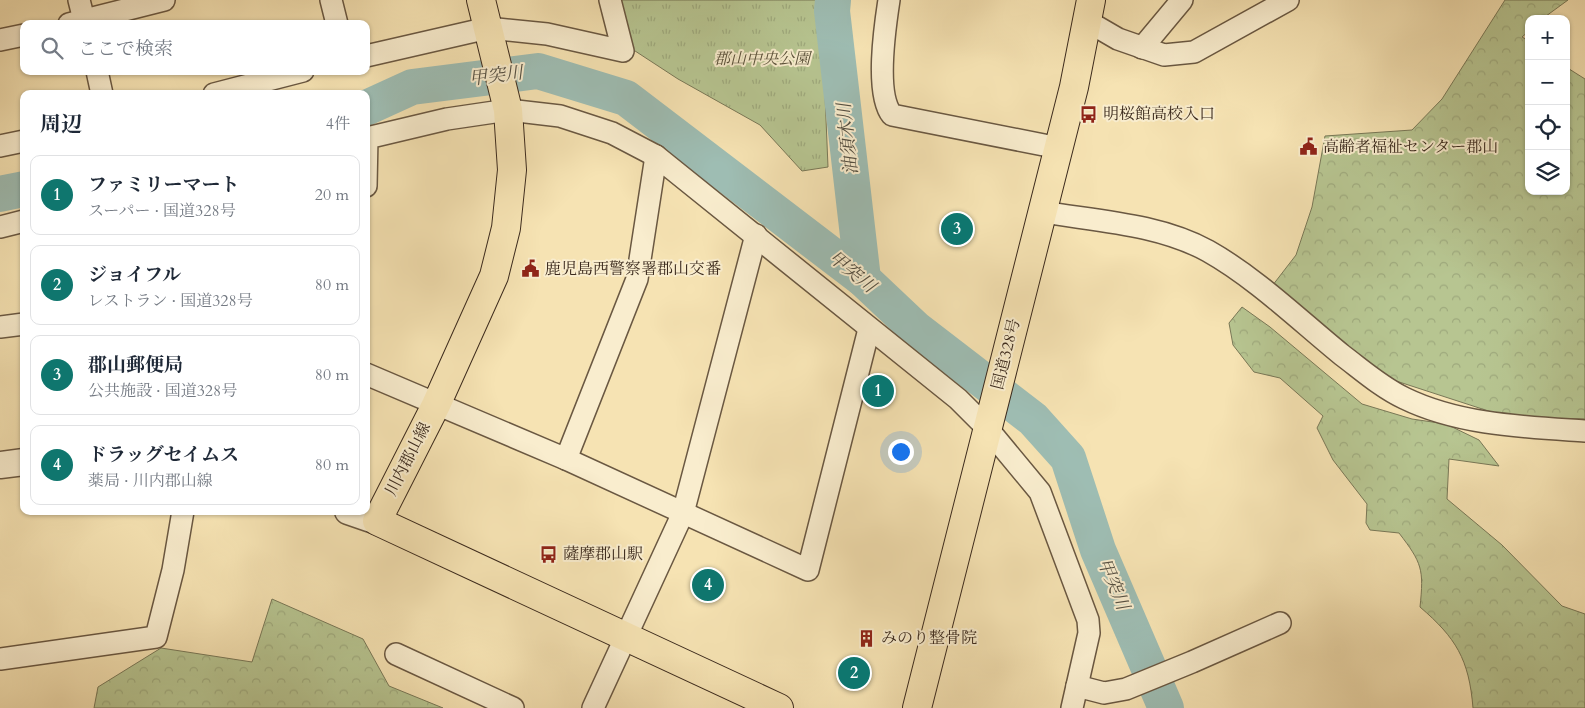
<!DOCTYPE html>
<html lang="ja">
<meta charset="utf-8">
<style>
:root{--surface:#fff;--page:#f2f2f3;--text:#1f2937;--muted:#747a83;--line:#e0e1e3;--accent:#0f766e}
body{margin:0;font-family:Cardo,"Noto Serif JP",serif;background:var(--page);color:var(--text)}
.controls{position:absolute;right:15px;top:15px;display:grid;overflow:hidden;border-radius:10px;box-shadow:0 1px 4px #0004}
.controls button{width:45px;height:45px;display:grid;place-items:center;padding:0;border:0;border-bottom:1px solid var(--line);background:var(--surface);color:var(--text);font:25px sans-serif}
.you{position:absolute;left:900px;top:451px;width:18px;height:18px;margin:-12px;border:4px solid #fff;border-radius:50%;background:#1a73e8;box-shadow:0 0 0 8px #1a73e833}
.badge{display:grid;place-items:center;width:32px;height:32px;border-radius:50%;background:var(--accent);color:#fff;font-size:16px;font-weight:700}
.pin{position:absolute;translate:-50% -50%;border:2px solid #fff;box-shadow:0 1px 5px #0006}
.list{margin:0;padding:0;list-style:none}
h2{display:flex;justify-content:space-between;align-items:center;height:65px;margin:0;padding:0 20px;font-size:21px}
h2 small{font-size:16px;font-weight:400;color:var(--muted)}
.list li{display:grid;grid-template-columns:32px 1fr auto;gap:15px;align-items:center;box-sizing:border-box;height:80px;margin:0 10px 10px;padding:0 10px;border:1px solid var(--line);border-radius:10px}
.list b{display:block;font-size:19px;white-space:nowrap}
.list p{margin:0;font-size:16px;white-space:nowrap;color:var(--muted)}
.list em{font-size:16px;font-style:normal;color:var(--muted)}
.icon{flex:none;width:28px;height:28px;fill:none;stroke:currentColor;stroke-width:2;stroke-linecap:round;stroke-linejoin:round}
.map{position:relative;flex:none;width:1585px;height:708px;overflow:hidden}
.search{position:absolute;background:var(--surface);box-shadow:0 1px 4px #0004;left:20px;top:20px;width:350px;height:55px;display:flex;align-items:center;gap:12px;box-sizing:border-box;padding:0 18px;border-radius:10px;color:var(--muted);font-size:19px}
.panel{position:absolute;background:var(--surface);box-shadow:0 1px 4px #0004;left:20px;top:90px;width:350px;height:425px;border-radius:10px}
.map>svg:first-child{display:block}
</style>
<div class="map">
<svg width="1585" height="708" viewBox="0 0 1585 708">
<defs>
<pattern id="forest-crowns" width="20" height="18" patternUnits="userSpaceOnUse" patternTransform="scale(1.25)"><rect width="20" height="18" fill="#b7c591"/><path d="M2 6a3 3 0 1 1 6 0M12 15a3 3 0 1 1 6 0" fill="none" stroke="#9ea97d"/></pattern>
<pattern id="park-tufts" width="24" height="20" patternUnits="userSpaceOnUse" patternTransform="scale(1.25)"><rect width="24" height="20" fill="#b7c591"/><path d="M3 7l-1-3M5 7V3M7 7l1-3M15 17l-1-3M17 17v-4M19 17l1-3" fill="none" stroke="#9ea97d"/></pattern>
</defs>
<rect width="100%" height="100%" fill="#f6e3b3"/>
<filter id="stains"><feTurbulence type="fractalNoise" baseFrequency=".004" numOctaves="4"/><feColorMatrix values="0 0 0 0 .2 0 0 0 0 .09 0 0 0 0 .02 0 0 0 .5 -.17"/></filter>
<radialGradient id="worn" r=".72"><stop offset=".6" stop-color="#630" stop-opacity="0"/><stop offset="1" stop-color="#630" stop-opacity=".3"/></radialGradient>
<g fill="url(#forest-crowns)" stroke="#797857">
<path d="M1505,0H1568L1542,19H1529V31L1522,37L1529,41V191H1566V67L1585,79V419L1510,418L1390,379L1269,290L1296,255L1312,207L1325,136L1412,130L1442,99Z"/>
<path d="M1242,307L1270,327L1362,404L1412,419L1446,424L1479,440L1499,466L1449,459L1447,499L1502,545L1562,606L1585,614V708H1473C1469,659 1456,638 1420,607C1424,569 1422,563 1399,533L1370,530L1366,523L1367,504L1333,460L1317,428L1323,416L1280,378L1254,372L1233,345L1229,323Z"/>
<path d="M272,599L363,639L389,686L443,708H94L98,687L161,648L252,662Z"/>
</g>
<path fill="url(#park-tufts)" stroke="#797857" d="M619,0H821L828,167L802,171L760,125L678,79L629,47Z"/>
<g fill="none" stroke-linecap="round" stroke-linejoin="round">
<g stroke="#9ebdb3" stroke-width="36">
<path d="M833,0L832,11L863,279"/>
<path d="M366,108L412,87L538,71L626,98L863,279L916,329L1033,419L1068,458L1098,550L1166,708"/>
<path d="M0,194L24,189"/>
</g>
<defs>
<g id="minor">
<path d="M79,0L85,24"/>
<path d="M331,0L337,24"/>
<path d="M889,0C885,26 875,94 892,115L1059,148"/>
<path d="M1087,21L1118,39L1164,55L1194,52L1288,0"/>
<path d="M69,24L164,0"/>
<path d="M0,40L24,35"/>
<path d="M1142,48L1182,0"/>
<path d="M366,56L488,28L547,34L623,51L610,0"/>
<path d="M97,71L102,94"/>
<path d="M214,94L303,71"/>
<path d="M0,146L24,141"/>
<path d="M366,186L367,138L447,119L508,110L560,116L612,133L656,156"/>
<path d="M1043,212C1097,221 1159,224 1208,251C1256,278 1299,320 1342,355C1362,370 1381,387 1404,398C1459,425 1525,427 1585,431"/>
<path d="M0,227L24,221"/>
<path d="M0,327L24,324"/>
<path d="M366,374L566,459L808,570L869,329"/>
<path d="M566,459L637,279L656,156L958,399L987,428L1040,492L1088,620L1089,633L1072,708"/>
<path d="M396,654L513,708"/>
<path d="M0,659L156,637L173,570L183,511"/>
<path d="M1077,686L1104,693L1126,689L1192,662L1280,623"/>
<path d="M593,708L683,513L756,235"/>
</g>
<g id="tertiary">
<path d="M0,465L24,462"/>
<path d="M348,511L377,521"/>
</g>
<path id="primary" d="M481,0L508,110L512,170L506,228L494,276L436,405L377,521L779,708"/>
<path id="trunk" d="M917,708L1074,87L1091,0"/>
</defs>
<use href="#minor" stroke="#6a5842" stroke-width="24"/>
<use href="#tertiary" stroke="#6a5842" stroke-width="29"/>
<use href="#primary" stroke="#3b2a1d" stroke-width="30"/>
<use href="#trunk" stroke="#3b2a1d" stroke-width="30"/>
<use href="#minor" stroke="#f9edce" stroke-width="21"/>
<use href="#tertiary" stroke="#f9edce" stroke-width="26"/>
<use href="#primary" stroke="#f6e3b3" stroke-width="28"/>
<use href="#trunk" stroke="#f6e3b3" stroke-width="28"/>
</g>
<defs>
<symbol id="bus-bare" viewBox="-9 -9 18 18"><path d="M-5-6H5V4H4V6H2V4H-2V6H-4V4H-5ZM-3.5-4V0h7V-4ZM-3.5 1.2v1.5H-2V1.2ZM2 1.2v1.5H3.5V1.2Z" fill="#8f2418" stroke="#f9edce" stroke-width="2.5" paint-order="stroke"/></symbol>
<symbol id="civic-bare" viewBox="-9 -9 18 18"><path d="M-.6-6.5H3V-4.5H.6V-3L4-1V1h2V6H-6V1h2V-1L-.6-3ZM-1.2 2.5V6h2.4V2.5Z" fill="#8f2418" stroke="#f9edce" stroke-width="2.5" paint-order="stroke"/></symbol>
<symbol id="building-bare" viewBox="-9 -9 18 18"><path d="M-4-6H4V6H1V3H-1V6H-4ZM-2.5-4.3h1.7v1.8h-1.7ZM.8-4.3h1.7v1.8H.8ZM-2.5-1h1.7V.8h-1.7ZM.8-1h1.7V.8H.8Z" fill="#8f2418" stroke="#f9edce" stroke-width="2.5" paint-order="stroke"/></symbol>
</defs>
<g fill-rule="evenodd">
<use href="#bus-bare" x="1076" y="102" width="25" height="25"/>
<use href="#civic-bare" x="1296" y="134" width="25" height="25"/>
<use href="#civic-bare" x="518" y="256" width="25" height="25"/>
<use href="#bus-bare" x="536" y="542" width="25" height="25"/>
<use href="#building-bare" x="854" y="626" width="25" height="25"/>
</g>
<g text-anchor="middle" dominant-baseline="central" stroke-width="4" stroke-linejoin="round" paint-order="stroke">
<g font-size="16" font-style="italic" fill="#5a513a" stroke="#f9edce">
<text x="762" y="59">郡山中央公園</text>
</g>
<g font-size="16" fill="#3b2a1d" stroke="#f9edce" text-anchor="start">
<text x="1103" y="114">明桜館高校入口</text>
<text x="1323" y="147">高齢者福祉センター郡山</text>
<text x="545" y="269">鹿児島西警察署郡山交番</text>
<text x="563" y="554">薩摩郡山駅</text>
<text x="881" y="638">みのり整骨院</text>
</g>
<g font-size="16" fill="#3b2a1d" stroke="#f9edce">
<text transform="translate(1006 354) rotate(-76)">国道328号</text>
<text transform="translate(408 459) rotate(-63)">川内郡山線</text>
</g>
<g font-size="18" font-style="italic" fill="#544f42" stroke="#f9edce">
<text transform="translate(496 76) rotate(-7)">甲突川</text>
<text transform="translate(848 139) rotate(-96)">油須木川</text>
<text transform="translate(852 272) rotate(39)">甲突川</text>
<text transform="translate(1113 584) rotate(67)">甲突川</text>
</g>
</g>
<rect width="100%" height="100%" filter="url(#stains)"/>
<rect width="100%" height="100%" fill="url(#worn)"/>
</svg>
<div class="controls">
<button>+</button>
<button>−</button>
<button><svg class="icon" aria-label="locate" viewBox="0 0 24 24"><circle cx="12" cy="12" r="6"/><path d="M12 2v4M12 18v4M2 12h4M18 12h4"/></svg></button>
<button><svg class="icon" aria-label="layers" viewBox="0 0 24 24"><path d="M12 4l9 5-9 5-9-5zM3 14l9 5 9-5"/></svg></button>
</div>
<div class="you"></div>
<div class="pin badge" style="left:878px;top:391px">1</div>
<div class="pin badge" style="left:854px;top:673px">2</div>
<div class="pin badge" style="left:957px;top:229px">3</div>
<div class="pin badge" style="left:708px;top:585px">4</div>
<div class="search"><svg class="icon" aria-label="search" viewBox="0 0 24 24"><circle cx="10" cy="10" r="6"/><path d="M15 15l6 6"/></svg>ここで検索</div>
<section class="panel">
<h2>周辺<small>4件</small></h2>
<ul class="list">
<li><span class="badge">1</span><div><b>ファミリーマート</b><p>スーパー · 国道328号</p></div><em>20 m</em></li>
<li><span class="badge">2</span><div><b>ジョイフル</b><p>レストラン · 国道328号</p></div><em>80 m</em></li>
<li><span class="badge">3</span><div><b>郡山郵便局</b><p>公共施設 · 国道328号</p></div><em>80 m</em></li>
<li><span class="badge">4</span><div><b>ドラッグセイムス</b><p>薬局 · 川内郡山線</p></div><em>80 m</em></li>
</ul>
</section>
</div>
